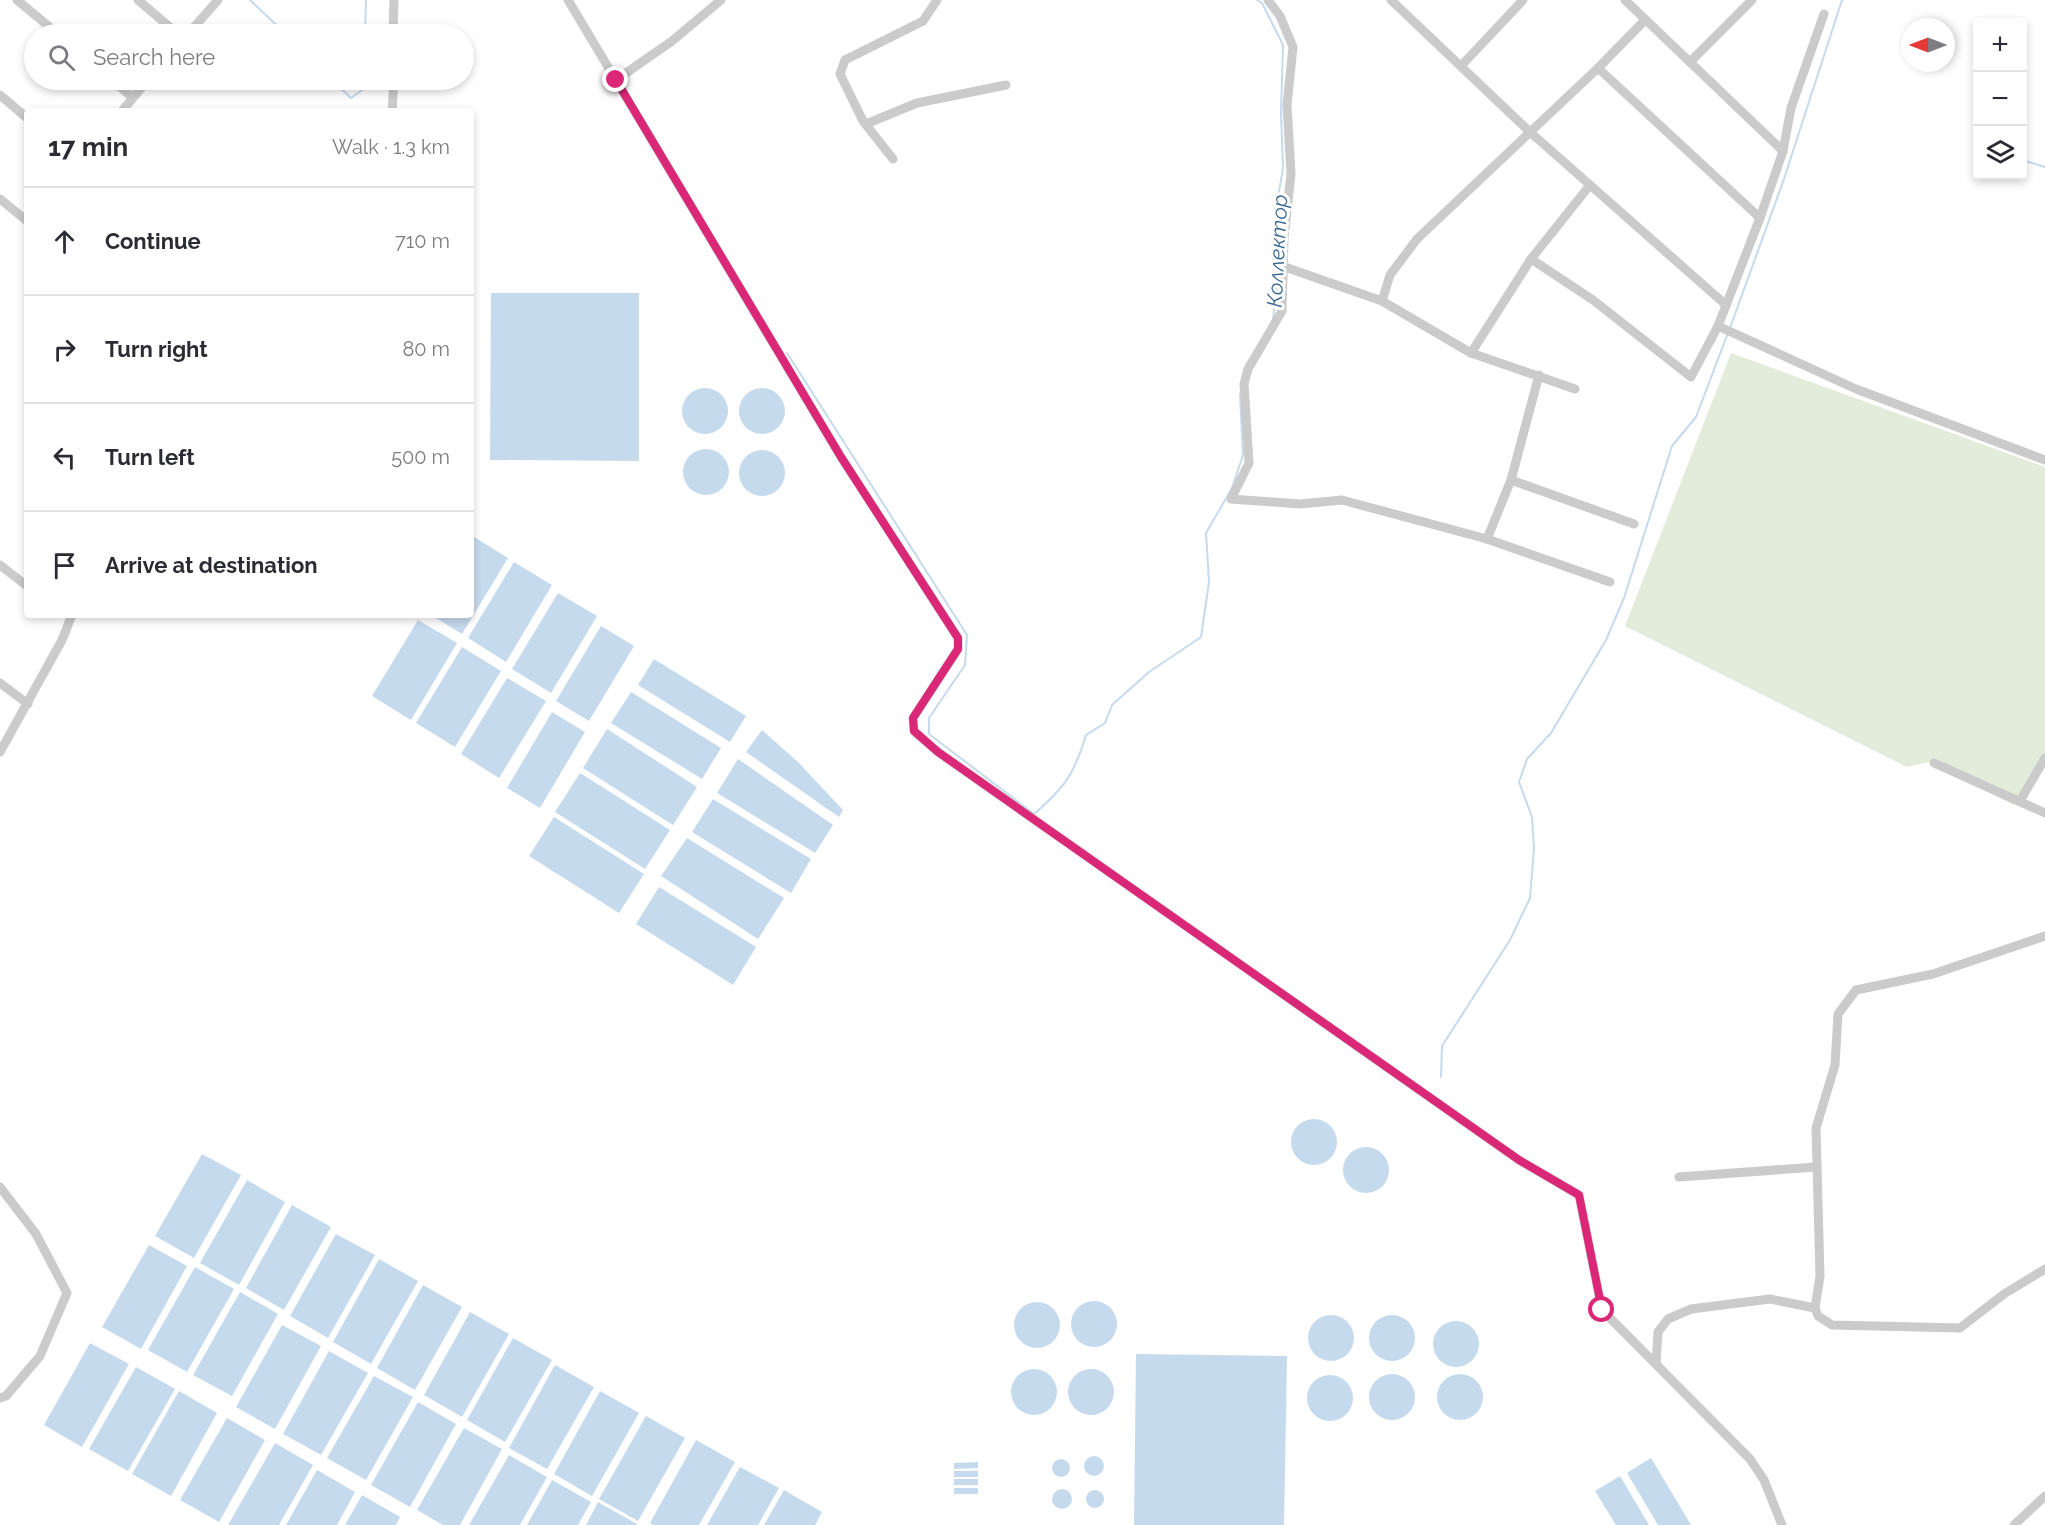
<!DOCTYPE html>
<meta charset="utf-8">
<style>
:root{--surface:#fff;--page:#f2f2f3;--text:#2b2b33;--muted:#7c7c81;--line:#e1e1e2}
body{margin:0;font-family:Raleway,sans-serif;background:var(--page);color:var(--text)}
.controls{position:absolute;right:18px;top:18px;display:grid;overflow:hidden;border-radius:6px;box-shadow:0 3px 9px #0003}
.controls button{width:54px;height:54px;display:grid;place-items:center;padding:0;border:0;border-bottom:2px solid var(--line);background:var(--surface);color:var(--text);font:30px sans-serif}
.compass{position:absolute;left:1901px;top:18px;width:54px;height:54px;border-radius:50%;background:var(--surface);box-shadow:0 3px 9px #0003;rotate:270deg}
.stop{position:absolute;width:18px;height:18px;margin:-14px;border:4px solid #db2777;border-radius:50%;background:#fff}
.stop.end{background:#db2777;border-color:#fff;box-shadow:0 2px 6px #0008}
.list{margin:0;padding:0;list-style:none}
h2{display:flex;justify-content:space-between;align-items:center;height:78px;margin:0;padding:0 24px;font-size:26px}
h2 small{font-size:20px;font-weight:400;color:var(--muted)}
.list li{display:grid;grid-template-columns:39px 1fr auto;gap:18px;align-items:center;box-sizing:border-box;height:108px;padding:0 24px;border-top:2px solid var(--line)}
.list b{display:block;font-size:22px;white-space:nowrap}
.list em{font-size:20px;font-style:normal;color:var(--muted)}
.icon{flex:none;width:33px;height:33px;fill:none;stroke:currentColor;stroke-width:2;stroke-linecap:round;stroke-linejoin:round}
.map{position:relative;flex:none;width:2045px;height:1525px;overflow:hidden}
.search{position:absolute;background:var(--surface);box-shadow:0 3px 9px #0003;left:24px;top:24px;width:450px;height:66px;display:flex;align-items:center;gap:15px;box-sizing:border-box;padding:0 21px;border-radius:33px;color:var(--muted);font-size:22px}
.panel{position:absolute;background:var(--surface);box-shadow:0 3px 9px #0003;left:24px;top:108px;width:450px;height:510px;border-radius:6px}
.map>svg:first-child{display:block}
</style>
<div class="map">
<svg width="2045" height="1525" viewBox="0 0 2045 1525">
<rect width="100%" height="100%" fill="#fff"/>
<path fill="#e3ecdb" d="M1731,353L2045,467V757L2014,805L1929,762L1907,767L1625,626Z"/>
<g fill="#c6daed">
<path d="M491,293H639V461L490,460Z"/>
<circle cx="705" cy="411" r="23"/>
<circle cx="762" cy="411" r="23"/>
<circle cx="706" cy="472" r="23"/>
<circle cx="762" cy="473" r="23"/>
<path d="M471,535L508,558L462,634L431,615H471Z"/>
<path d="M514,562L552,585L506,662L468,638Z"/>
<path d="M558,593L597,616L551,693L512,669Z"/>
<path d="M418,620L457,643L411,720L372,696Z"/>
<path d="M601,626L634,646L589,721L556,701Z"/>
<path d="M462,647L501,671L455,747L416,723Z"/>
<path d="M654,659L746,716L730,742L638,685Z"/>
<path d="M507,678L546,701L499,778L461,754Z"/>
<path d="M631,692L721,748L702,779L611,723Z"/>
<path d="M552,712L585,732L540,808L507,788Z"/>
<path d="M607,729L697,787L673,825L583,768Z"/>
<path d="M762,730L798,762L843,810L839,817L746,752Z"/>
<path d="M738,759L833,825L815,853L717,793Z"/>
<path d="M580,773L670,830L645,869L555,812Z"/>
<path d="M713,799L811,859L791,893L692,832Z"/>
<path d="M554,817L644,874L619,913L529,856Z"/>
<path d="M687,838L784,898L758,939L661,876Z"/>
<path d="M659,887L756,947L733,985L636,924Z"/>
<circle cx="1314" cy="1142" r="23"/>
<circle cx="1366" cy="1170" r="23"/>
<path d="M202,1154L241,1175L194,1258L155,1236Z"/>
<path d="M247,1180L285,1202L239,1285L200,1263Z"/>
<path d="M292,1205L331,1227L284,1310L246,1288Z"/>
<path d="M336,1234L375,1255L328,1338L290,1316Z"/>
<path d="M149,1245L187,1266L141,1349L102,1327Z"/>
<path d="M379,1259L418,1281L371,1364L333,1342Z"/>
<path d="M195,1267L234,1289L187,1372L148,1350Z"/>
<path d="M423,1285L462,1307L415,1390L377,1368Z"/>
<path d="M240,1292L278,1314L232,1396L193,1375Z"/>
<circle cx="1094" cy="1324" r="23"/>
<circle cx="1037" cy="1325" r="23"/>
<path d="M470,1312L509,1334L462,1417L424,1395Z"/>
<circle cx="1331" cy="1338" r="23"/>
<circle cx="1392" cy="1338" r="23"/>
<circle cx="1456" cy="1344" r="23"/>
<path d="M282,1325L321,1346L275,1429L236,1407Z"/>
<path d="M513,1338L552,1360L505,1442L467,1420Z"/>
<path d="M90,1343L129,1364L82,1447L44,1425Z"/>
<path d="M329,1351L368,1373L321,1455L283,1434Z"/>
<path d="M1136,1354L1287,1356L1284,1525H1134Z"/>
<path d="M555,1365L594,1387L547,1469L509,1448Z"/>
<path d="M136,1367L175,1389L128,1471L89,1449Z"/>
<circle cx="1034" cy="1392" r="23"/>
<circle cx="1091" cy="1392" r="23"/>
<circle cx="1460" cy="1397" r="23"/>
<circle cx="1392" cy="1397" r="23"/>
<circle cx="1330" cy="1398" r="23"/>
<path d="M374,1376L413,1397L366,1480L327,1458Z"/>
<path d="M179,1391L217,1413L171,1496L132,1474Z"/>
<path d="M600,1391L639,1413L592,1496L554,1474Z"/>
<path d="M418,1402L456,1424L410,1507L371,1485Z"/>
<path d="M646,1416L685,1438L638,1521L599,1499Z"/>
<path d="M227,1418L265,1440L219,1522L180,1500Z"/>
<path d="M464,1428L502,1449L460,1525H443L417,1510Z"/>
<path d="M696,1440L735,1462L699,1525H653L650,1523Z"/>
<path d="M275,1443L313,1465L279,1525H228Z"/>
<path d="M509,1455L547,1477L520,1525H469Z"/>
<circle cx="1094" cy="1466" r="10"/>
<path d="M1651,1458L1691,1525H1658L1627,1473Z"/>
<circle cx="1061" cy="1468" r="9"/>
<path d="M978,1462V1468L954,1469V1463Z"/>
<path d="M740,1467L779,1488L758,1525H707Z"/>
<path d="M317,1470L355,1492L337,1525H286Z"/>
<rect x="954" y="1471" width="24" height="6"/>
<path d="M1620,1476L1649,1525H1616L1595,1491Z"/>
<rect x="954" y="1479" width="24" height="6"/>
<path d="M552,1480L591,1502L578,1525H527Z"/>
<rect x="954" y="1488" width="24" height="6"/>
<circle cx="1062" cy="1499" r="10"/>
<circle cx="1095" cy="1499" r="9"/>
<path d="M784,1490L822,1512L815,1525H764Z"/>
<path d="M362,1495L400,1517L396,1525H345Z"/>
<path d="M598,1502L637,1524V1525H586Z"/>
</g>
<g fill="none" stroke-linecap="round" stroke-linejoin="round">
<g stroke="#c6daed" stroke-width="2">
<path d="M250,0L286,34"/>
<path d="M1257,0L1262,3L1283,45L1281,113L1283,168L1276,209L1279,265"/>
<path d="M365,34L366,0"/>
<path d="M332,80L351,98L362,90V80"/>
<path d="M2022,160L2045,167"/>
<path d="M1273,319L1279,271"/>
<path d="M1730,328L1784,179L1842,0"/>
<path d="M787,353L967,635L965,665L929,718V734L1034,814C1065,787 1074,775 1086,735L1105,723L1112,705L1149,672L1201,637L1209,582L1206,533L1232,488L1243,455L1240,394"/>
<path d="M1441,1077L1442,1046L1510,940L1530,898L1534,849L1532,817L1519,782L1527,759L1551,733L1606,640L1624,598L1672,446L1696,417L1728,333"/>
</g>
<g stroke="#cbcbcb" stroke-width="9">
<path d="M17,0L58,34"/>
<path d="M138,0L178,34"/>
<path d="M568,0L841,457L958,638V649L913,718L914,731L938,752L1519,1160L1579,1195L1602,1310L1750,1459L1764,1480L1782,1525"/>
<path d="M1268,0L1280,16L1293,47L1287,105L1291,174L1284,238L1282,311L1248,369L1244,384L1249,463L1231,499L1300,504L1342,500L1487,539L1610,582"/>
<path d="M1391,0L1530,132L1726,305"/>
<path d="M1625,0L1783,151"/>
<path d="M188,34L218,0"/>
<path d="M393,34L394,0"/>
<path d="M1690,62L1752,0"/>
<path d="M1461,66L1523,0"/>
<path d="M1598,68L1760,218"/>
<path d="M112,80L132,97"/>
<path d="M616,80L672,41L721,0"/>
<path d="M0,95L27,118"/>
<path d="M122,111L148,80"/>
<path d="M392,111L394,80"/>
<path d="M866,124L917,103L1006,85"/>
<path d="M893,159L863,121L840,74L845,60L923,21L937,0"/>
<path d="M0,199L27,221"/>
<path d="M1531,259L1593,300L1691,377L1718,326L1760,218L1783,151L1791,108L1824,14"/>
<path d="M1285,267L1382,301L1471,353L1575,389"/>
<path d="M1382,301L1390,275L1417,239L1598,68L1645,20"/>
<path d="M1718,326L1856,389L2045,460"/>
<path d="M1471,353L1531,259L1590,185"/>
<path d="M1511,480L1634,524"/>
<path d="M1487,539L1511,480L1539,375"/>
<path d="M0,565L27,586"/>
<path d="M0,683L28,704"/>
<path d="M0,752L62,640L72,615"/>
<path d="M1934,763L2045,813"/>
<path d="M2020,801L2045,758"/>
<path d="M2045,936L1933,974L1856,990L1838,1014L1835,1065L1816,1128L1820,1276L1815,1308L1818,1316L1832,1325L1960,1328L2004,1294L2045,1269"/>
<path d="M1679,1177L1816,1167"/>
<path d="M0,1187L36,1234L67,1293L40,1356L6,1396L0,1398"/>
<path d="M1656,1364L1658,1332L1668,1319L1691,1309L1770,1299L1815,1308"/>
<path d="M2014,1525L2045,1496"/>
</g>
</g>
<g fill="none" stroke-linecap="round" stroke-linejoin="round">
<path stroke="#db2777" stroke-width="8" d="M616,80L841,457L958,638V649L913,718L914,731L938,752L1519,1160L1579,1195L1602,1310"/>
</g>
<g text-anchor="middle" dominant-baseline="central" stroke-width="6" stroke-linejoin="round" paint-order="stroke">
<g font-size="21" font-style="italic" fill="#386894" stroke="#fff">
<text transform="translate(1277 251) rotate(-87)">Коллектор</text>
</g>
</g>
</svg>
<div class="controls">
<button>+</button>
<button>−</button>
<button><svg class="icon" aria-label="layers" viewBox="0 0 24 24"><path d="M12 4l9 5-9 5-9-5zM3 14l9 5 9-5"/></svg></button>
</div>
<svg class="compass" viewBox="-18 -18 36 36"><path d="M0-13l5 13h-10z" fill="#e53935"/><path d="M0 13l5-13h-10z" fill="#7c7c81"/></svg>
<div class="stop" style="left:1602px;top:1310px"></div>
<div class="stop end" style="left:616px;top:80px"></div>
<div class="search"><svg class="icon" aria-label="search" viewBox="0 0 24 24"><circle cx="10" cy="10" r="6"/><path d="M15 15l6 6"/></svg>Search here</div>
<section class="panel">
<h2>17 min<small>Walk · 1.3 km</small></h2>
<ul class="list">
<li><svg class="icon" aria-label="ahead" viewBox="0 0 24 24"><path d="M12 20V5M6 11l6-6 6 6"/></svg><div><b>Continue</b></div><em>710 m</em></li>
<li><svg class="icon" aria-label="right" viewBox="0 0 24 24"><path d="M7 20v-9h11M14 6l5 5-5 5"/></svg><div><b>Turn right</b></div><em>80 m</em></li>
<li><svg class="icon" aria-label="left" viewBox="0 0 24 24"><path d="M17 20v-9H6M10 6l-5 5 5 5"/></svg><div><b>Turn left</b></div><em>500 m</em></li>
<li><svg class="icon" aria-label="arrive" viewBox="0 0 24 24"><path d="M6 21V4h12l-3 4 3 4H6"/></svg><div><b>Arrive at destination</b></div></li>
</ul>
</section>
</div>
